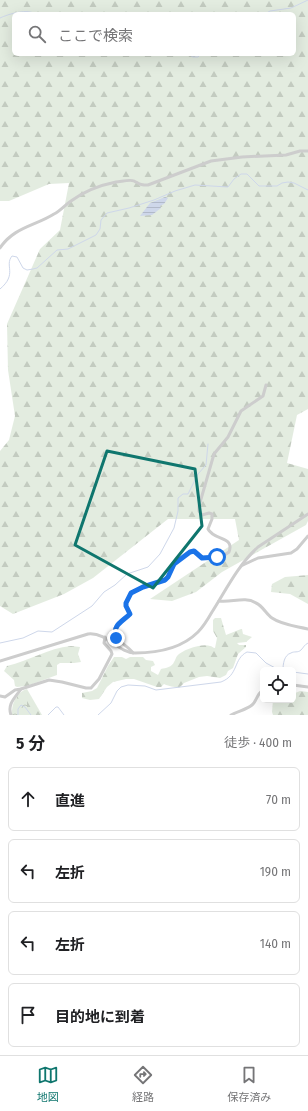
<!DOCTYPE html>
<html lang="ja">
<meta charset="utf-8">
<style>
:root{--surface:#fff;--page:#f6f6f6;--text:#202124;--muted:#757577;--line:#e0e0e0;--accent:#0f766e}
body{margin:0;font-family:"Fira Sans Condensed","Noto Sans JP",sans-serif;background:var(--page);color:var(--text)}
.controls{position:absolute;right:12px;bottom:12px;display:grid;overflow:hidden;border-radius:6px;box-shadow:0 4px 16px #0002}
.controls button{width:36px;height:36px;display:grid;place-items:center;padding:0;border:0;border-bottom:1px solid var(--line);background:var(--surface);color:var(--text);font:20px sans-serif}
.stop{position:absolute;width:12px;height:12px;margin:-9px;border:3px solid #1a73e8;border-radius:50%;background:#fff}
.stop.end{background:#1a73e8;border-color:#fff;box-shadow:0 1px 4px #0008}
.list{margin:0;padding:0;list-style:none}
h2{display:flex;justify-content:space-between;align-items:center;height:52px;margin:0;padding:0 16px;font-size:17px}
h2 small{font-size:13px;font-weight:400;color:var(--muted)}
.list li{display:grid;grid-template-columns:26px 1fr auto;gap:12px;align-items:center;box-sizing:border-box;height:64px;margin:0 8px 8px;padding:0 8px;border:1px solid var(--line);border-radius:6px}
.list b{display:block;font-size:15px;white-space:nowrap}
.list em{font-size:13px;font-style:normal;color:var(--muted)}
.icon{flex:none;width:22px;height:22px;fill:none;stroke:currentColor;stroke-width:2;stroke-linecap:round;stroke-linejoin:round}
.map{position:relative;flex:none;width:308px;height:715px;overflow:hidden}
.search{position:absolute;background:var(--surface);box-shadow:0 4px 16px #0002;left:12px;right:12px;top:12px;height:44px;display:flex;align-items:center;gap:10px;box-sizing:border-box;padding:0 14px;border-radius:6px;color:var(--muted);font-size:15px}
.sheet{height:340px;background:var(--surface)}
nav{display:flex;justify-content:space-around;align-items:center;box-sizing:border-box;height:56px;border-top:1px solid var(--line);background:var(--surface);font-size:11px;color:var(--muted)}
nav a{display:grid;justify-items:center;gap:2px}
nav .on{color:var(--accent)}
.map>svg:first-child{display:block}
</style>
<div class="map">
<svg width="308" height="715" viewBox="0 0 308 715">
<defs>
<pattern id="forest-firs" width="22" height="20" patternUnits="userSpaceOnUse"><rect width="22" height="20" fill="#e3ece0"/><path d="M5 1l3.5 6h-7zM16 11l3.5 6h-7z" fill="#c3cbc0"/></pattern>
<pattern id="park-crowns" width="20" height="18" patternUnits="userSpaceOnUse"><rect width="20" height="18" fill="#e3ece0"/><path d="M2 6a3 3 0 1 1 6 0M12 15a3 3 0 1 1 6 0" fill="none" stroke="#c3cbc0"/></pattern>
<pattern id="water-rules" width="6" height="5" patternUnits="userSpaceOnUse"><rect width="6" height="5" fill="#ced7ea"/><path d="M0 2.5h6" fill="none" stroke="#b1b9c9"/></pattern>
</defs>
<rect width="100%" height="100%" fill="#fff"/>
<g fill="url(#forest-firs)" fill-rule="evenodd">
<path d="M0,0H308V409L297,415L287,463L308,469V521L306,525L222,572L196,592L172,601L150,599L239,540L235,519H168L93,578L64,594L13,614L0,606V451L9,440L15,416L8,370L7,324L40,249L60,230L69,183L49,184L9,201H0ZM14,14H294V54H14Z"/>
<path d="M308,575V604L290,594L271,592L272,584L285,577Z"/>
<path d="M215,618H221L226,635L241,629H242L243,634L252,637L246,642L237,643L239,645H246V647L238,654L233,668L228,671L226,675L220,678L207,676L199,677L184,683L179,688C173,686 170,687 164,684L161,687H157L134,679H126L113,682L107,687L99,699L90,700L82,698V693L92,691L97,688L108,666L114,657H122L126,659L130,657H143L146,660L153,661L155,665L151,667V671L158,675L161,669C166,668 172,667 174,662C175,661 176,657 177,656C182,650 202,643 210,646C212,646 213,648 215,648L217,638L213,631V620Z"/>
<path d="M71,646L80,647L78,654L81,662L74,663H60L57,665V675L27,686L17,687L15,686L14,680L4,671L7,666C29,661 48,648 71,646Z"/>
<path d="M27,689L42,715H27Z"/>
<path d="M300,691L308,692V715H273L272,712L273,700H293V694Z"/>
</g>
<path fill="url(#park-crowns)" d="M27,689V715H12C11,705 16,692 27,689Z"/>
<path fill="url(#water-rules)" d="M165,197L168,198L164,204L160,206L161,208L152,215L140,216L150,203Z"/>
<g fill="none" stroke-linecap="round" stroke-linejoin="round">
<g stroke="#ced7ea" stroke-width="1">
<path d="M265,14L270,11L291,8L308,0"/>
<path d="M0,18C8,14 29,8 35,14"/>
<path d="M188,54L193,57H198L201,54"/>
<path d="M0,289C18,274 4,266 12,256L17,257L23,268L27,270L33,269L37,268L57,250L68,249L96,235L100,229L101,220L107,213L129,208L154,200L175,191L195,185L228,187L234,179L241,174H247L259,186H277L282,183L288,182L294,183L308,190"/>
<path d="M0,643L23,638L38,631L52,632L92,606L104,592L115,585L127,574L148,567L160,554L174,528L178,511V498L183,494H188L198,474L206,465L208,444"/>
<path d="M283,670C283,664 284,655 291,653C294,651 298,653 301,650C304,647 304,645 308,643"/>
<path d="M293,672L308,674"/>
<path d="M18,715V709L21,705L25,707L31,715"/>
<path d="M48,715L56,707H58L64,715"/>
<path d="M98,715L111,703L117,691L121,687L128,685L145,686L156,690L221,682C239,675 233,659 247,652L256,653L266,663L279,670"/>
</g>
<g stroke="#cdcdcd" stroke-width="3">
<path d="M0,248C14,227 35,226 54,214C60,211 65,205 71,201C83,192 101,185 116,182C120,182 130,179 134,181C140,184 140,185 148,185L211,161L242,157L286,155L300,151H308"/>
<path d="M243,565L258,558L291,553L297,549L308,536"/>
<path d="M219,601C231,603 245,596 256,603C263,606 266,614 272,618C282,625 296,626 308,629"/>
<path d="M133,653C127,643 103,637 120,622C123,619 127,617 130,614L126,606V603L131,593L143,587L165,580L168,577L175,564L191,551H194L202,558C211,557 221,559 229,552C235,536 214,541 208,529L212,519V514L209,513L202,515L199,511V506L214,454L228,437L241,411L263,396L266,385"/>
<path d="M0,661L88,634C108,632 118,653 135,653C157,653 182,648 198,632C203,627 208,619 212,612C226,590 238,565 258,547L308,514"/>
<path d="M293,685L308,687"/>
<path d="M0,696L5,697L15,690L21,689L49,680L62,682L86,688H91L99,679L112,654L111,651L104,643L105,637"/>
<path d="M11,715C7,704 15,698 21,689"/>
<path d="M231,715C238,711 246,710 252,705C257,701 256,695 263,690"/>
</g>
</g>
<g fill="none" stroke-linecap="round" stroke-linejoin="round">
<path stroke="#1a73e8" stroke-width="5" d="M116,638C112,625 122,622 130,614L126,606V603L131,593L143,587L165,580L168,577L174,564L190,552L194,551L202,558L217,557"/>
</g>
<path fill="none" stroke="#0f766e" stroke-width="3" stroke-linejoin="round" d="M107,451L195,469L202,526L153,588L75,545Z"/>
</svg>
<div class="controls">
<button><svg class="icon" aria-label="locate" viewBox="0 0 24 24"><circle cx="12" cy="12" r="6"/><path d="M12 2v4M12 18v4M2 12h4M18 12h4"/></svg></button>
</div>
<div class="stop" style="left:217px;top:557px"></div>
<div class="stop end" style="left:116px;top:638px"></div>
<div class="search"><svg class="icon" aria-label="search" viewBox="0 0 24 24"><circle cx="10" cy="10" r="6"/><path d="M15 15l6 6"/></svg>ここで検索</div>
</div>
<section class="sheet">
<h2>5 分<small>徒歩 · 400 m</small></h2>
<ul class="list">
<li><svg class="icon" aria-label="ahead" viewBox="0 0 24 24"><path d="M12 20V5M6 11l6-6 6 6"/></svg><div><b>直進</b></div><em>70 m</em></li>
<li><svg class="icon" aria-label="left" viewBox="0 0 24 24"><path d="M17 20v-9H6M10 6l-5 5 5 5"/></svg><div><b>左折</b></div><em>190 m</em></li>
<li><svg class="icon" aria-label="left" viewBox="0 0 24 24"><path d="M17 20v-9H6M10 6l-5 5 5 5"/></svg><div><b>左折</b></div><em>140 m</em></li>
<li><svg class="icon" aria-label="arrive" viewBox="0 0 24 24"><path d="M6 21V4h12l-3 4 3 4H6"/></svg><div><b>目的地に到着</b></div></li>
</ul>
</section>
<nav>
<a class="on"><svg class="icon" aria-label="map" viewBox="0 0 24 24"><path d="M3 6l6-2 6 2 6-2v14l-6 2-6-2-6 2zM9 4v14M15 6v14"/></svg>地図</a>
<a><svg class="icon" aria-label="directions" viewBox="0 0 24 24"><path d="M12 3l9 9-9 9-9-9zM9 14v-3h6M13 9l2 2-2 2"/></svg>経路</a>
<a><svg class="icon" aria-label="saved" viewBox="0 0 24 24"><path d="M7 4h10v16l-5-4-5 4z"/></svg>保存済み</a>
</nav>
